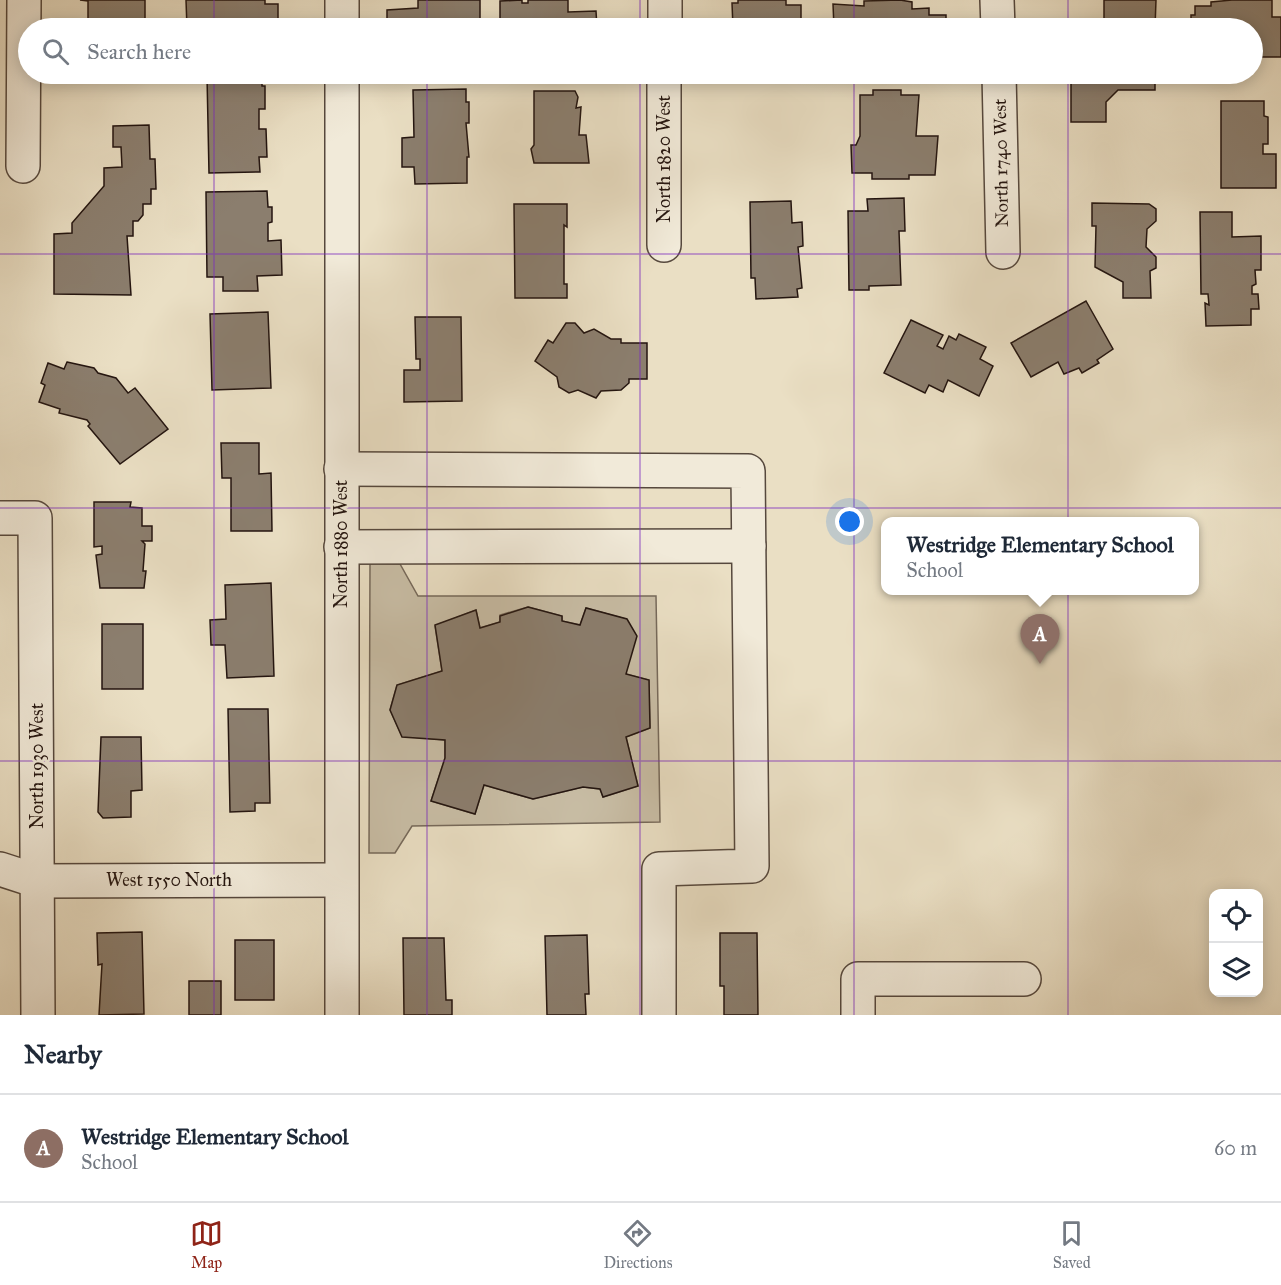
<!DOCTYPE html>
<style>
:root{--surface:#fff;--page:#f2f2f3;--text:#1f2937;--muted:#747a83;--line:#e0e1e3;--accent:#8f2418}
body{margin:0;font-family:"IM FELL Great Primer",serif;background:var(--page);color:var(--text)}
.controls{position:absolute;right:18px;bottom:18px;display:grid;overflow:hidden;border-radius:12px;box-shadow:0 3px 15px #0003}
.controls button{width:54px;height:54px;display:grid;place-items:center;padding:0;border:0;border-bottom:2px solid var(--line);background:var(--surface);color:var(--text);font:30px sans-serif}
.you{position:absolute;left:850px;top:522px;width:21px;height:21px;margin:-15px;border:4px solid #fff;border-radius:50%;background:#1a73e8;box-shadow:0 0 0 9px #1a73e833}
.badge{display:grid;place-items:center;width:39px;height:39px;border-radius:50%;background:var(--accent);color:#fff;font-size:20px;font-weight:700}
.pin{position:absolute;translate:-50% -50px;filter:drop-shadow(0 2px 3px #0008)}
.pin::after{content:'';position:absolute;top:32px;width:21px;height:18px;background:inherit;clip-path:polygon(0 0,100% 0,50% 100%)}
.popup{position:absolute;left:881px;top:517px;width:318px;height:78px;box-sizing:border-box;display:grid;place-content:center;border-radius:12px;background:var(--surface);filter:drop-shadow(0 2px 4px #0005);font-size:20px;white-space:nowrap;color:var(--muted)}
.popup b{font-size:22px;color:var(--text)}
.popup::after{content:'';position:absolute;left:50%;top:100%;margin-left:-12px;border:12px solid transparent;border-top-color:var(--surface)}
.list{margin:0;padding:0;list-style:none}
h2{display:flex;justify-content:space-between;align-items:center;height:78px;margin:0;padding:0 24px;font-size:26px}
h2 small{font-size:20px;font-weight:400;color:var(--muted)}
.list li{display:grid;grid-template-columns:39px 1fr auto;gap:18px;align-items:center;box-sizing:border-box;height:108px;padding:0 24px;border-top:2px solid var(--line)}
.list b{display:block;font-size:22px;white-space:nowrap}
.list p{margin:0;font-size:20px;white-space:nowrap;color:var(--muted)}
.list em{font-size:20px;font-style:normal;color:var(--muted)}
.icon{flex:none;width:33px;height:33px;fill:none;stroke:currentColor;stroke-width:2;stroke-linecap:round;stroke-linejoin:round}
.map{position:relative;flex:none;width:1281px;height:1015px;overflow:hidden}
.search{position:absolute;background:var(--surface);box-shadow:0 3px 15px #0003;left:18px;right:18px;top:18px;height:66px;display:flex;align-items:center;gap:15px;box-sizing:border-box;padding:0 21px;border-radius:33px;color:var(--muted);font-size:22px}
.sheet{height:186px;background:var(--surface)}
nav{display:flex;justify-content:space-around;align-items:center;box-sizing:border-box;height:84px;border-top:2px solid var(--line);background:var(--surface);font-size:16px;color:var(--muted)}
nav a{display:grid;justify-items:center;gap:3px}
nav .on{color:var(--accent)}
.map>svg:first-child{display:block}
</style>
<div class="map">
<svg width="1281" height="1015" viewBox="0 0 1281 1015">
<rect width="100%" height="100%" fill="#eadfc4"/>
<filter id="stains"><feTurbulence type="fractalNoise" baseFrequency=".00333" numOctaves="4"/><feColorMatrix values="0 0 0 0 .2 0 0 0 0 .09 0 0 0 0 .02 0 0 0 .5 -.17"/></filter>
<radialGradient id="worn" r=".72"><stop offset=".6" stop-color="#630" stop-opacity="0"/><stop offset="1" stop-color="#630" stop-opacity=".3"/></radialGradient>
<path fill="#c8bda5" stroke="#76695a" stroke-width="1.5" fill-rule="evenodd" d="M370,563L400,564L418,596H656L660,822L412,826L395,853H369ZM528,607L562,616V621L580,625L586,608L626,619V674L649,680L650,728L626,737L638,786L603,797L600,789L583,787L533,799L484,785L475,814L431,801L445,758V740L402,736L390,710L397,685L442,671L435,626L476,610L480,628L500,622V615Z"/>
<g fill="#8b7e6e" stroke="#241510" stroke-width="1.5">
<path d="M80,0H145V28H79V25H88V1Z"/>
<path d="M186,0H265V4H278V28H187Z"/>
<path d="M418,0H480V28H387V10L418,8Z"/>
<path d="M522,0V3H528V0H568V12L596,11L597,28H500V1Z"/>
<path d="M738,0H786V5H801V21H787V28H733L732,3H738Z"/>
<path d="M900,0L912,2V9L929,8V15H946V28H834L833,4L864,6V1Z"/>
<path d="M1104,0H1156L1155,28H1104Z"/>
<path d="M1232,0H1272V17H1281V57H1252V28H1191V15H1195V6H1211V2Z"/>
<path d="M262,74V86H265V109H259V129H266L267,157H259L260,172L209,173L207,76Z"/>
<path d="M1071,74H1155V90H1118L1106,102V122H1071Z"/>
<path d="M466,89V102H469V123H466L469,157H467V183L415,184L414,167H402V138L414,137L413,90Z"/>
<path d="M873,90H901V95H919L916,136H938L935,175H909V179H872V173H852L851,145H856L860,136V95H873Z"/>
<path d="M534,91H575L578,97L576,108L581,107L579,135H586L589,163H534L531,149L534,145Z"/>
<path d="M1221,101H1264V116L1268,117V144H1263V154H1276V188H1221Z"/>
<path d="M149,125L150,159H155L156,189H151V204H143V215L138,221H133V236H127L131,295L54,294V234L72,233V223L104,186V168L122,167L121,147H113V126Z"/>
<path d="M267,191L268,207H272V222L268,223V241L281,240L282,275L257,276L258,291H223V277H207L206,192Z"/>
<path d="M904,198L905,231H899L901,285L869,286V290H849L848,211H868L867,199Z"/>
<path d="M791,201L792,223L802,222L803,246L798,247L802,288L797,289L798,297L756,299L755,278H751L750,202Z"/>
<path d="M1092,203L1149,204L1156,209V221L1147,229L1146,247L1156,257V268L1150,271L1151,298H1123V282L1095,267L1096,226H1092Z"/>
<path d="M514,204H567V227L564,225V284H567V298H515Z"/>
<path d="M1200,212H1232V237L1261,236V270H1255L1256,284L1252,286V294H1258L1259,309H1251V325L1206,326L1205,303L1209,305L1208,294H1201Z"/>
<path d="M1086,301L1113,349L1097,360L1099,363L1082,373L1079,368L1064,374L1058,362L1031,377L1011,343Z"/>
<path d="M268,312L271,388L212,390L210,314Z"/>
<path d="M415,317H461L462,401L404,402V370H420V359H416Z"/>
<path d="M911,320L943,335L937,346L943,349L949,336L956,340L959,334L986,347L980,359L993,366L979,396L948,380L943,392L929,385L925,393L884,373Z"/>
<path d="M566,323H575L584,333L594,329L611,339H621V343H647V379H629V383L621,390L601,391L596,398L578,390L569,393L559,387L557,377L535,361L548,340L553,343Z"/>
<path d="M67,362L94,368L98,373L116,378L128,393L135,388L168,429L120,464L88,426L90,424L87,420L59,413L60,409L39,402L45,385L41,383L48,363L64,369Z"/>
<path d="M221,443H259V474L271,473L272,531H231V478H222Z"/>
<path d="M94,502H131L130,507L142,508V526H152V541H142L145,544L143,571H146L144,588H100L96,555L102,554V546L94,547Z"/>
<path d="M271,583L274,676L227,678L225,645H211L210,620L226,619L225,585Z"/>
<path d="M528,607L562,616V621L580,625L586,608L627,619L637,636L626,674L649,680L650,728L626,737L638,786L603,797L600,789L583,787L533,799L484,785L475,814L431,801L445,758V740L402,737L390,710L397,685L442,671L435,625L476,610L480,628L500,622V616Z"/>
<rect x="102" y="624" width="41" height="65"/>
<path d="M228,709H268L270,803H255V811L230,812Z"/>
<path d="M101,737H141L142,790L131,791V817L103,818L98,812Z"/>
<path d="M142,932L144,1014L99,1015L102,964L98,965L97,933Z"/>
<path d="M720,933H757L758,1015H724V986H720Z"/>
<path d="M587,935L589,994H585L586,1015H547L545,936Z"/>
<path d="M403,938H444L446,1000H452V1015H404Z"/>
<rect x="235" y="940" width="39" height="60"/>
<rect x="189" y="981" width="32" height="34"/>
</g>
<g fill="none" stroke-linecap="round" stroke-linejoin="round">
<defs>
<g id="minor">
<path d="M997,0L998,28"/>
<path d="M342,28V0"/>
<path d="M665,28V0"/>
<path d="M342,74V1015"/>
<path d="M999,74L1003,252"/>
<path d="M23,166L24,0"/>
<path d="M664,245V74"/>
<path d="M341,469L748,471L752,866L659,869V1015"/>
<path d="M0,518H35L38,1015"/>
<path d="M341,547L749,546"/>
<path d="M0,869L37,881L340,880"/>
<path d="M858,1015V979H1024"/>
</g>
</defs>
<use href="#minor" stroke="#56483d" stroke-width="36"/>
<use href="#minor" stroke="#f1ead9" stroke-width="33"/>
</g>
<path fill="none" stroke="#7b2cbf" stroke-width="1.5" stroke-opacity="0.55" d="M214,0V28M427,0V28M640,0V28M854,0V28M1068,0V28M214,74V1015M427,74V1015M640,74V1015M854,74V1015M1068,74V1015M0,254H1281M0,508H1281M0,761H1281"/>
<g text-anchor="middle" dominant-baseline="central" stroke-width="5" stroke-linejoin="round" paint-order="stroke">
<g font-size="18" fill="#241510" stroke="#f1ead9">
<text transform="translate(664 159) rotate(-90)">North 1820 West</text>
<text transform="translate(1001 163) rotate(-91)">North 1740 West</text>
<text transform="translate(341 544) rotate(-90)">North 1880 West</text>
<text transform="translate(37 766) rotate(-90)">North 1930 West</text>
<text x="169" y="880">West 1550 North</text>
</g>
</g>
<rect width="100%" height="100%" filter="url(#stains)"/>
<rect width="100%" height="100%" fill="url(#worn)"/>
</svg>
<div class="controls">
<button><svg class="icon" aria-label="locate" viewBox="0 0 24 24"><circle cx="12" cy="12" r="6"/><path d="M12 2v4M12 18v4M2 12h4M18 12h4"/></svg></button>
<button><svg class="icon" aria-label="layers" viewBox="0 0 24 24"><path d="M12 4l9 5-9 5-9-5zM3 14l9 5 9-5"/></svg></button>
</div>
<div class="you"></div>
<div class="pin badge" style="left:1040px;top:664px;background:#8d6e63">A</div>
<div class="popup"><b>Westridge Elementary School</b>School</div>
<div class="search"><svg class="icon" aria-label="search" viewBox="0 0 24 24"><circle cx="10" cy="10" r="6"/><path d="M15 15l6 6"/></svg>Search here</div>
</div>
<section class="sheet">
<h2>Nearby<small></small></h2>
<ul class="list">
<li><span class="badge" style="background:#8d6e63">A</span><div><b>Westridge Elementary School</b><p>School</p></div><em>60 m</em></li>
</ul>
</section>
<nav>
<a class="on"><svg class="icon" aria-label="map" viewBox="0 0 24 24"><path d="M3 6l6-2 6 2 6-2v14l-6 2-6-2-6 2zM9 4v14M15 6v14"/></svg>Map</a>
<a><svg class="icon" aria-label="directions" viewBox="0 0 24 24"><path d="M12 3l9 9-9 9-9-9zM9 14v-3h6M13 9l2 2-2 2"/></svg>Directions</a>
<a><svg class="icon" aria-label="saved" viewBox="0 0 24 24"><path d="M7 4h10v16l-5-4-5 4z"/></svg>Saved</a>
</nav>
